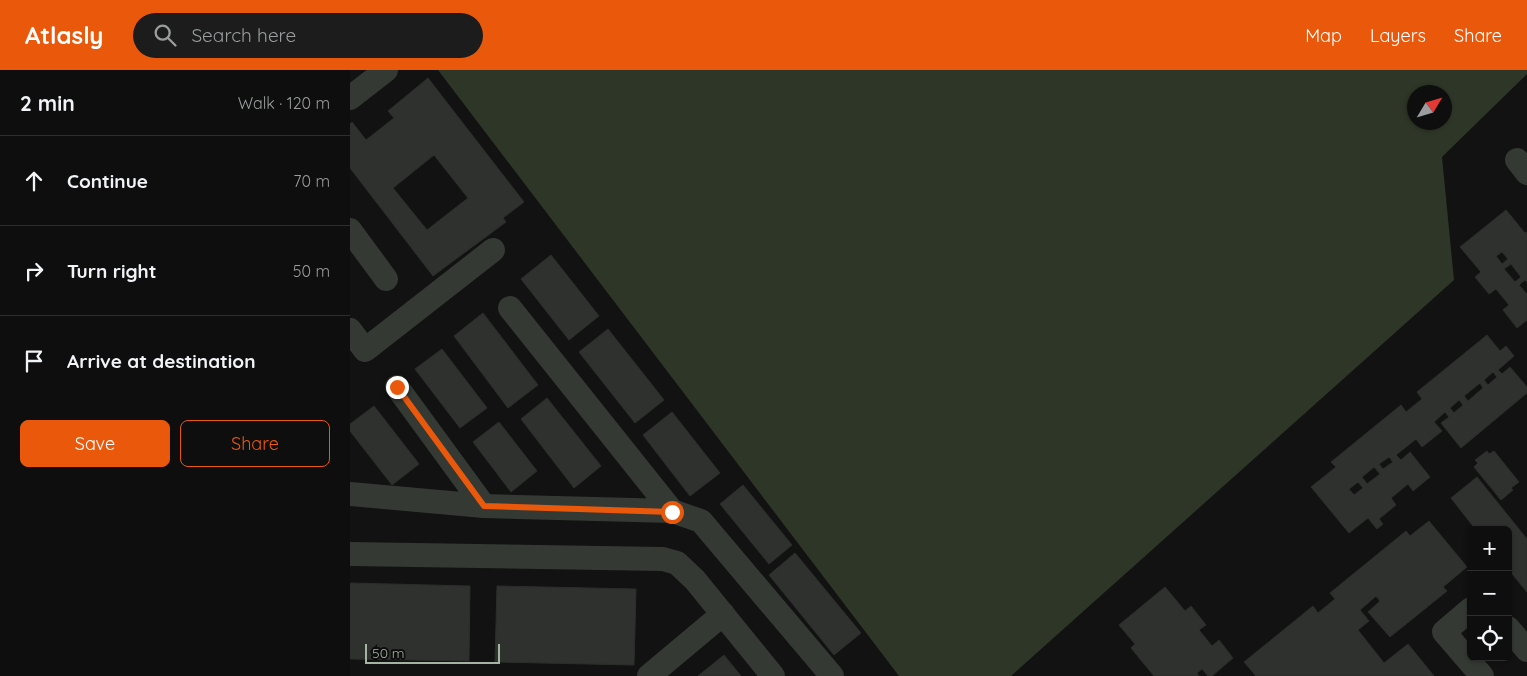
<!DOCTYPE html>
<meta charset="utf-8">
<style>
:root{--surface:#0d0e0d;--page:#1b1c1b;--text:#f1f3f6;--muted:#9a9c9d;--line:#2d2e2e;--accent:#ea580c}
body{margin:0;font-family:Quicksand,sans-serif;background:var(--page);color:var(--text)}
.controls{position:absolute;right:15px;bottom:15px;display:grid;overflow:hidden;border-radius:8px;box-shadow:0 1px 4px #0004}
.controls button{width:45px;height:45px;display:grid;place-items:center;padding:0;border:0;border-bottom:1px solid var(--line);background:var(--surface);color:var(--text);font:25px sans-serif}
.compass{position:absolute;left:1057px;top:15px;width:45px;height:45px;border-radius:50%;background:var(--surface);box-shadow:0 1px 4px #0004;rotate:52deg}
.scale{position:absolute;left:15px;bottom:12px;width:135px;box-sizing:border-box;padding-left:5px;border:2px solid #a5b3a2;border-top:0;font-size:14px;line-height:18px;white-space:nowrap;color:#a5b3a2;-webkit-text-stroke:4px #0c0d0c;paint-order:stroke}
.stop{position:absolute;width:15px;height:15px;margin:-11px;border:4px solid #ea580c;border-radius:50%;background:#fff}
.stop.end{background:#ea580c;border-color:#fff;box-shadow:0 1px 5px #0008}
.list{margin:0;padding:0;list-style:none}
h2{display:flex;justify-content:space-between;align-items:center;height:65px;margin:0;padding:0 20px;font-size:21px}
h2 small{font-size:16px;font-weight:400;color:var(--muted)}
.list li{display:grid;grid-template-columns:32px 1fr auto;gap:15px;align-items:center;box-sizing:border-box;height:90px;padding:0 20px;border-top:1px solid var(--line)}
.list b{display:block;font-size:19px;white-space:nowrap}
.list em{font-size:16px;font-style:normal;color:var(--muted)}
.actions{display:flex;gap:10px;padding:15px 20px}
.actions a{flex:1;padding:11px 0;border:1px solid var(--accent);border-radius:8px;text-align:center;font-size:18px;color:var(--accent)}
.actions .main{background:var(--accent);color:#fff}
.icon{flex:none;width:28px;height:28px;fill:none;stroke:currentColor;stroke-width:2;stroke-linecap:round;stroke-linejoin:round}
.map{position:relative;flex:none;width:1177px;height:606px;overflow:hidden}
header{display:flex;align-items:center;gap:30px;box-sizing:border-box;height:70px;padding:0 25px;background:var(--accent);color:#fff}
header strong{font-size:24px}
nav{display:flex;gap:28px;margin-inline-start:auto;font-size:18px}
.search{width:350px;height:45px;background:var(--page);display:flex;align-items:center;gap:12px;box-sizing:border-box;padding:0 18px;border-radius:28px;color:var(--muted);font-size:19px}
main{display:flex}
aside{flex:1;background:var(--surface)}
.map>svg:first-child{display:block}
</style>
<header>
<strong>Atlasly</strong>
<div class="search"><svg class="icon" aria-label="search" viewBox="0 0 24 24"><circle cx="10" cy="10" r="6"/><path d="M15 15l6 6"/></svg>Search here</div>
<nav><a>Map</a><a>Layers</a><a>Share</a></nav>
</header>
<main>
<aside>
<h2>2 min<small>Walk · 120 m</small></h2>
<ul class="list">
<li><svg class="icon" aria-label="ahead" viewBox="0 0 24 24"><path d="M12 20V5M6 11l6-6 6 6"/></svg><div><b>Continue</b></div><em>70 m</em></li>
<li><svg class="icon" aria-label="right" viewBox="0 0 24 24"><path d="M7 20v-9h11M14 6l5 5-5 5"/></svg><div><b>Turn right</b></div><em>50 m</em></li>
<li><svg class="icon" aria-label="arrive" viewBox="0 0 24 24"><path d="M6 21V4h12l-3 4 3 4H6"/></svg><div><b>Arrive at destination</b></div></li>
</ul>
<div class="actions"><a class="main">Save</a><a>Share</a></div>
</aside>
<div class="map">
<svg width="1177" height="606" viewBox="0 0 1177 606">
<rect width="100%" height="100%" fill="#111211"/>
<path fill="#2e3627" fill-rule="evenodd" d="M88,0H1177V4L1092,87L1104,210L661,606H549ZM1064,22H1094V52H1064Z"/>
<g fill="#2e312e" stroke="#2b2e2b" fill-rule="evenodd">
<path d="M78,8L174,132L153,148L156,152L83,206L0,98V54L2,52L16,70L44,48L38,41ZM84,85L118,128L77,160L43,118Z"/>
<path d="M1156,140L1175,163L1177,162V212L1175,210L1169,215L1177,224V250L1167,258L1153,240L1159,235L1146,219L1139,224L1125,207L1131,202L1110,177ZM1152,182L1158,189L1152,194L1146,186ZM1161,194L1171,207L1165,212L1154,199Z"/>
<path d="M201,185L249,246L219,270L171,209Z"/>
<path d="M133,243L188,315L158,338L104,266Z"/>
<path d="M258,259L314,330L285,353L229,282Z"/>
<path d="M1137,265L1150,281L1156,276L1164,286L1148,300L1152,304L1160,297L1177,317V323L1111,378L1091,353L1099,347L1095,342L1084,352L1092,361L1072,377L1066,369L1046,385L1051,390L1060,382L1080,407L1063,421L1058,414L1041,428L1046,435L1029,449L1033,454L1027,459L1018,448L999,463L961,417L986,397L981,392L1051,335L1056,342L1072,329L1067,322ZM1143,302L1147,307L1138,315L1134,310ZM1130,313L1133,318L1118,331L1114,326ZM1109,330L1113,335L1104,343L1100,338ZM1039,387L1043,392L1033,399L1029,394ZM1024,397L1030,404L1017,414L1012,407ZM1008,412L1013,418L1004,425L999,419Z"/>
<path d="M92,279L137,338L110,358L65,299Z"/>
<path d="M197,328L251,396L224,418L171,349Z"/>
<path d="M24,336L69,394L42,415L0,361V354Z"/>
<path d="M322,342L370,403L340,426L293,365Z"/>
<path d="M149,352L187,401L161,422L123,372Z"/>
<path d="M1137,381L1139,384L1144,381L1169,412L1161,418L1163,420L1151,430L1124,397L1128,393L1125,390Z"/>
<path d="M1127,407L1177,469V522L1158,499V460H1126L1101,428Z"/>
<path d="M393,415L442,475L419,494L370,434Z"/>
<path d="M1079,451L1117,497L1093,517L1097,521L1040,567L1018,542L1030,531L1026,526L1010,540L1019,551L1008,560L1034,593L1058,574L1084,606H906L894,592L963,536L968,543L985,529L980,523L1056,461L1060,466Z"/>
<path d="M445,483L511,563L484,585L419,505Z"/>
<path d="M0,513L120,516L119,591L0,589Z"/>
<path d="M147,516L286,519L284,595L145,592Z"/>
<path d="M815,517L835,541L841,536L856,555L849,560L862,576L869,570L883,588L862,606H858L852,599L847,603L849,606H804L781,578L785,574L769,555Z"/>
<path d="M374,585L391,606H348Z"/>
</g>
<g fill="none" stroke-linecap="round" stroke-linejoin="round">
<g stroke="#343934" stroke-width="24">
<path d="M0,28L36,0"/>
<path d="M1167,90L1177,103"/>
<path d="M0,160L36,209"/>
<path d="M0,260L15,280L143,180"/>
<path d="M0,424L134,436L47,317"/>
<path d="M134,436L322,441L160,238"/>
<path d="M322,441L351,451L482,606"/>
<path d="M0,484L313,489L327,493L345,510L423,606"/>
<path d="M1121,539L1094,562L1132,606"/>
<path d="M1158,558L1177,580"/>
<path d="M299,606L373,544"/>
</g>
</g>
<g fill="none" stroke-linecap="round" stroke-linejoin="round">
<path stroke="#ea580c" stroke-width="6" d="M47,317L134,436L322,442"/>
</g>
</svg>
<div class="controls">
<button>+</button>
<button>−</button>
<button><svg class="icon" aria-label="locate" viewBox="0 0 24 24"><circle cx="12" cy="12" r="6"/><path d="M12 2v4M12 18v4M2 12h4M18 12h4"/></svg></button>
</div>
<svg class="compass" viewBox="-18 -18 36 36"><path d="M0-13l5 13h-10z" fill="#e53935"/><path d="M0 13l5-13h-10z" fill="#9a9c9d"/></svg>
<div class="scale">50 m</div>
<div class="stop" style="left:322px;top:442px"></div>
<div class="stop end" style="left:47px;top:317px"></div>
</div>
</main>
